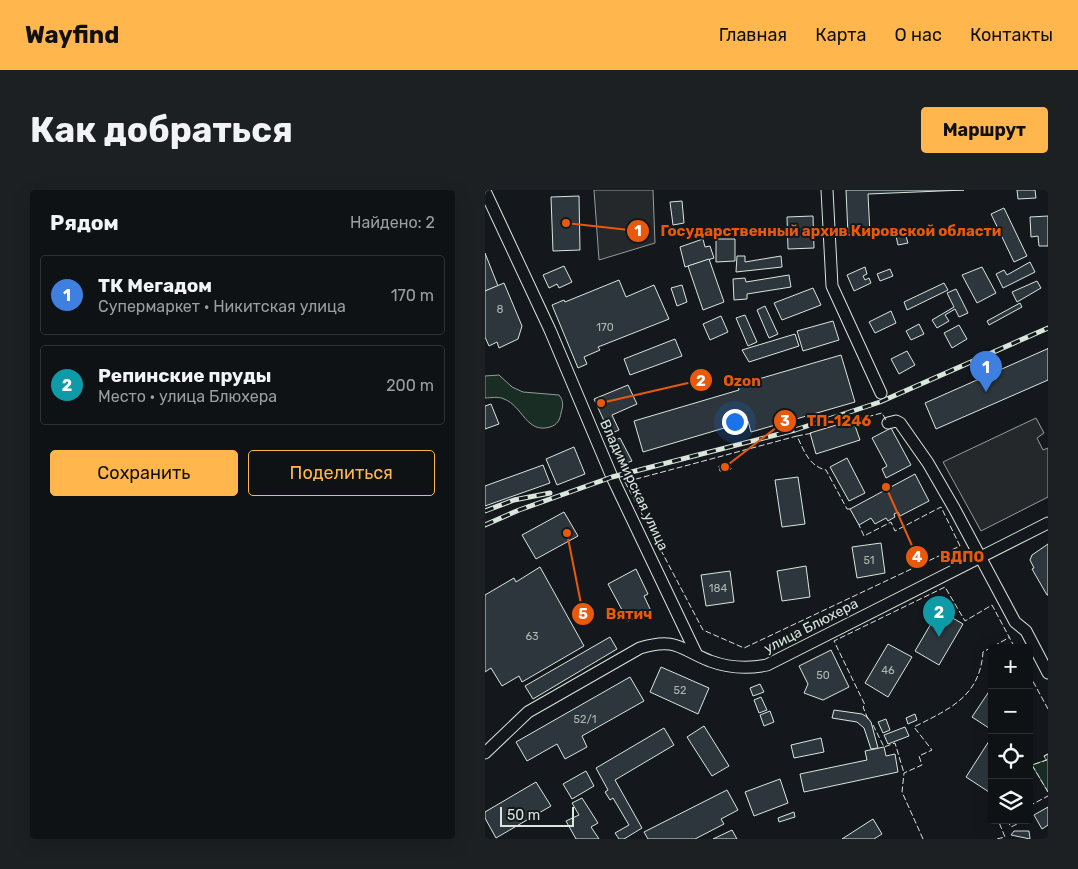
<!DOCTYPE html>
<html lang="ru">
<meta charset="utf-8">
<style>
:root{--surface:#0f1215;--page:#1d2022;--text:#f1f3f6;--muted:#9b9ea0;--line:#2f3234;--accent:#ffb74d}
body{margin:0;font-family:Rubik,sans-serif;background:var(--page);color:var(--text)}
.controls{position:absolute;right:15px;bottom:15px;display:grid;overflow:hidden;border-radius:5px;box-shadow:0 5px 20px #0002}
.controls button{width:45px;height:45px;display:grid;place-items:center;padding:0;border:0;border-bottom:1px solid var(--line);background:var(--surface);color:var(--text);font:25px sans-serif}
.scale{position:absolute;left:15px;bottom:12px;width:74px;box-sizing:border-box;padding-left:5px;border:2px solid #d8e6dc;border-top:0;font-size:14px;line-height:18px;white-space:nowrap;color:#d8e6dc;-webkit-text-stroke:4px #14181c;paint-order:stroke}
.you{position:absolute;left:249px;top:231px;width:18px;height:18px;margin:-12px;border:4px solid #fff;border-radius:50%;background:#1a73e8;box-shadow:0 0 0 8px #1a73e833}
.badge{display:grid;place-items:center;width:32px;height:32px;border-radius:50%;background:var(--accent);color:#fff;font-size:16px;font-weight:700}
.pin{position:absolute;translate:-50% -41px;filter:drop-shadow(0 1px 2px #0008)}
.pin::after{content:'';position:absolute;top:26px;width:18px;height:15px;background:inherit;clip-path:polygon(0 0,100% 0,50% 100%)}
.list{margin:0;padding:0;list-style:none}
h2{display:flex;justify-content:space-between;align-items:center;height:65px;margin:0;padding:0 20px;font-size:21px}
h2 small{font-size:16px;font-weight:400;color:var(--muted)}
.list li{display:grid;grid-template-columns:32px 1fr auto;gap:15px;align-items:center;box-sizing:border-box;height:80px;margin:0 10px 10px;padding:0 10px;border:1px solid var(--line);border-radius:5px}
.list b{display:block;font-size:19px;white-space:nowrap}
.list p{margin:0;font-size:16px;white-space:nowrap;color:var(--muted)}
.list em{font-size:16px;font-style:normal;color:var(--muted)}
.actions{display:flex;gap:10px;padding:15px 20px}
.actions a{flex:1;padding:11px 0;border:1px solid var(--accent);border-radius:5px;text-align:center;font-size:18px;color:var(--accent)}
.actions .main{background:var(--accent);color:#111}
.icon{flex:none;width:28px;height:28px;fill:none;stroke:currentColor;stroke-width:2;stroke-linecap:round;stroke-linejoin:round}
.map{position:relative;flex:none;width:563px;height:649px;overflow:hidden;border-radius:5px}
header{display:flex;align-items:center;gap:30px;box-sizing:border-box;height:70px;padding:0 25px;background:var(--accent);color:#111}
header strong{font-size:24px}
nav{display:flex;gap:28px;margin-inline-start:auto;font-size:18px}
.intro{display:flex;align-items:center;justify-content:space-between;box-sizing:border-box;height:120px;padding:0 30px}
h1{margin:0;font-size:35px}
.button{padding:12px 22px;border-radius:5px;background:var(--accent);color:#111;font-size:18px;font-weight:700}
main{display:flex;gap:30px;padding:0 30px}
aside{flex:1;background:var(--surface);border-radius:5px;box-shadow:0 5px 20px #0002}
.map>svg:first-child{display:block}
</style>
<header>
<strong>Wayfind</strong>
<nav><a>Главная</a><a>Карта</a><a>О нас</a><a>Контакты</a></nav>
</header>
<div class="intro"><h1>Как добраться</h1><a class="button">Маршрут</a></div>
<main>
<aside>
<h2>Рядом<small>Найдено: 2</small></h2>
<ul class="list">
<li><span class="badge" style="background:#3f7fe0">1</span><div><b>ТК Мегадом</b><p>Супермаркет · Никитская улица</p></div><em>170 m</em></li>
<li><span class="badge" style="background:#0f9aa8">2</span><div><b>Репинские пруды</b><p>Место · улица Блюхера</p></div><em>200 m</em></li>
</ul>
<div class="actions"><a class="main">Сохранить</a><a>Поделиться</a></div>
</aside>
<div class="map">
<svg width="563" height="649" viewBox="0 0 563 649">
<rect width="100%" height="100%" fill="#14181c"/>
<g fill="#1a2d24" stroke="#939e99">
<path d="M14,185L27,197L38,202L74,205C79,211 78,216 76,223C75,230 72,235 65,237C41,244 38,216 19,209C13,206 6,208 0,208V186Z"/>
<path d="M563,564V602L547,575L561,570L559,566Z"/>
</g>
<g fill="#24282b" stroke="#939e99">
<path d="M109,0H168L170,53L114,70Z"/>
<path d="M551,228L559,243L552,248L558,260L563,258V307L496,341L458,272Z"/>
</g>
<g fill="#2c363c" stroke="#d8e6dc">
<path d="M361,0H479L383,4L385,44L363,45Z"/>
<path d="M532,0H550L551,8L533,9Z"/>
<path d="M94,6L95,60L68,61L66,7Z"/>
<path d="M197,11L199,33L188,35L185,12Z"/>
<path d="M519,18L542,66L529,72L506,24Z"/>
<path d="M328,26L329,58L303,59L302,27Z"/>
<path d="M563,26V56H554L553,46L546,47L545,27Z"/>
<path d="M420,43L423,53L413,55L411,46Z"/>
<path d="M218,49L220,57L225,56L229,68L200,77L195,57Z"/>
<path d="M231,49H250V71L231,72Z"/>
<path d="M0,63L13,96L0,101Z"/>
<path d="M252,66H260V72L296,66L297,77L251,82Z"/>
<path d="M224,69L239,112L218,120L203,76Z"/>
<path d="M545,72L550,82L518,98L511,84L519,80L522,85Z"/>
<path d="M79,76L87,92L74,98L72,94L64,98L58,85Z"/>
<path d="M380,77L382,84L378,86L380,90L384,88L386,93L369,101L362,85Z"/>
<path d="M497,77L511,103L492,113L477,85Z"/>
<path d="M405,79L408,86L395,91L392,84Z"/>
<path d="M304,85L306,97L262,104V109L249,110L248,89L260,88L261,92Z"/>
<path d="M134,90L141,107L169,95L184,129L113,157L115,160L99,167L102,174L93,178L67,115L79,110L80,112Z"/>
<path d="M552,91L556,98L532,112L527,102Z"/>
<path d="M19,93L37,136L33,149L14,158L12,152L4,156L0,147V101Z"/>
<path d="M459,93L463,100L422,120L419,112Z"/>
<path d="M197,95L202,112L192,116L186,98Z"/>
<path d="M328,98L336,115L297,130L289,113Z"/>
<path d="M471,99L483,123L474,127L470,119L460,125L464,131L452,138L447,130L469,117L462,103Z"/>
<path d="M535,113L537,117L504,135L502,131Z"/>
<path d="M280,116L293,144L284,148L272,120Z"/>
<path d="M406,121L411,133L390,143L384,132Z"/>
<path d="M260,125L272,152L263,156L251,128Z"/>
<path d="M236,126L243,142L225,150L218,134Z"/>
<path d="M348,131L354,150L318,161L312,141Z"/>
<path d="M434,134L439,144L426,150L421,141Z"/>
<path d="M474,135L482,149L467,158L459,143Z"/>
<path d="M310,144L314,156L264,172L257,160Z"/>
<path d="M190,149L197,166L145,185L139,169Z"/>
<path d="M562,159L563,158V190L451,239L440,213Z"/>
<path d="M422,161L430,175L414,184L406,169Z"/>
<path d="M356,165L370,212L266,242L263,231L158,262L149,231L254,200L253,195Z"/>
<path d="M143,195L152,214L127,225L134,240L125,244L109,209Z"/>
<path d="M6,214L14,234L0,239V216Z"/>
<path d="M368,230L375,250L331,264L325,243Z"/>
<path d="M406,238L426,275L401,288L397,279L402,276L387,248Z"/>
<path d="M135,248L147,271L136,275L126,252Z"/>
<path d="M89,257L100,284L72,295L61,269Z"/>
<path d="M362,268L380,303L364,311L345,277Z"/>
<path d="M244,273L246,279L235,281L234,276Z"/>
<path d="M58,275L65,293L0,316V296Z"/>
<path d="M430,284L444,311L415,326L413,322L409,324L410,327L403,331L401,328L390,334L386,328L374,335L365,319Z"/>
<path d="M313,287L320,334L297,337L290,290Z"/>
<path d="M79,322L93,346L51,369L37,345Z"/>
<path d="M396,353L400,383L372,388L367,357Z"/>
<path d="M563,354V405H562L547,379L549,378L545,370L547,365Z"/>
<path d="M321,376L325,407L297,411L292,381Z"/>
<path d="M55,377L99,456L37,492L34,486L17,496L6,478L0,482V405L29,388L31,392Z"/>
<path d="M151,379L163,404L159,406L166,421L143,431L123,394Z"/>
<path d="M245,381L249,412L221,416L216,385Z"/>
<path d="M454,420L478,434L454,475L430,461Z"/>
<path d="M125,447L132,459L48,509L40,496Z"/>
<path d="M403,454L427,467L403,507L380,493Z"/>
<path d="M346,460L364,497L338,510L319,503L323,494L314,476Z"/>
<path d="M176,477L224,498L213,524L165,502Z"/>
<path d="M145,487L159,511L97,546L102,557L80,569L72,554L42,571L31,552Z"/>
<path d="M275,494L279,502L268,506L265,498Z"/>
<path d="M507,497V540L487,527Z"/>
<path d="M276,507L282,520L274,523L269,510Z"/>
<path d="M349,520L377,524L382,527L386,532L393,558L386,559L379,538L372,532L347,528Z"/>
<path d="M285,521L289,532L279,536L275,525Z"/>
<path d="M430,524L432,530L423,534L421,528Z"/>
<path d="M401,529L405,540L398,543L393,532Z"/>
<path d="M219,536L244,576L227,586L202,547Z"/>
<path d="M420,537L424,546L403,554L399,545Z"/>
<path d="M179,538L189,555L130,590L157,638L139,649H134L130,643L144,635L128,608L125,610L120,602L123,600L111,578Z"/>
<path d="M336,548L339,562L309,568L306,555Z"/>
<path d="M506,548L507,598L504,602L481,587Z"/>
<path d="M399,557L401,566L410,564L413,582L319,602L315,584L382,570L380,561Z"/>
<path d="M101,581L109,596L87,609L78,594Z"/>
<path d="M295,589L303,613L269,626L260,602Z"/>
<path d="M51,592L66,616L11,648L0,628V622Z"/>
<path d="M242,600L253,620L236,629L239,634L210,649H163L159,642Z"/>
<path d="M97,608L113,633L106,637L114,649H91L81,631L94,625L87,613Z"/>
<path d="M563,617V635L557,639L549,625Z"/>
<path d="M309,622L310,627L294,632L293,628Z"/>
<path d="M388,629L397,644L389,649H357Z"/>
<path d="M247,640L252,649H228Z"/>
<path d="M529,641H544L545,649L526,645Z"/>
</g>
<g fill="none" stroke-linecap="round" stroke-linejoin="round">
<defs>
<g id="minor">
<path d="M342,0L347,96L396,203"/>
<path d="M0,1L65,140L127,287L211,463"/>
<path d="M403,233L411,231L415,233L443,273L469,318L530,432L541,441L563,483"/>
<path d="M0,563L43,522L155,458C191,447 195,459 225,471C244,478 262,479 282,475L563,333"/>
</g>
</defs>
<use href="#minor" stroke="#d8e6dc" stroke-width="13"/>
<use href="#minor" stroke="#14181c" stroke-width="11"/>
<defs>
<g id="rail">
<path d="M0,321L29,310L65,303"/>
<path d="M0,335L34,320L127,287L310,240L395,212L563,138"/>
</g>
</defs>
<use href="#rail" stroke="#d8e6dc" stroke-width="5"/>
<use href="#rail" stroke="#14181c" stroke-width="3" stroke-dasharray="9" stroke-linecap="butt"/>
<g stroke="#d8e6dc" stroke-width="1" stroke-dasharray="6 2.5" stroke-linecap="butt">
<path d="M366,231L397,223L402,232"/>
<path d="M312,246L328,243"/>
<path d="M365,319H362L341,280C324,276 319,261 312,246L140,292L218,440L259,458L475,356L456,317L410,341L406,332L379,346L374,335"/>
<path d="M544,484L563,519"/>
<path d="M383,529L378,517L380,515L349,451L460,397L480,431L507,415L530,458"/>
<path d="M388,535L399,557L410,553L419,583"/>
<path d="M563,564L559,566L562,570L547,575L563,602"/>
<path d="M544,616L563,606"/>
<path d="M522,630L526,637L540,630"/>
<path d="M438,649L417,602L419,583L437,575L434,566L447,560L429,537C464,519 495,507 498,462L525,447"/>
<path d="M512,649L520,647L513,630"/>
</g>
</g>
<g text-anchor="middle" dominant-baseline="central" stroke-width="4" stroke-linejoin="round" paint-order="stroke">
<g font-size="11" fill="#adbab4">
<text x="15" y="119">8</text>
<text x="120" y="137">170</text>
<text x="384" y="370">51</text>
<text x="233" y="398">184</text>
<text x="47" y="446">63</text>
<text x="403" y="480">46</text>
<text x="338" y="485">50</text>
<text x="195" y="500">52</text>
<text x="100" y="529">52/1</text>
</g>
<g font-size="14" fill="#d8e6dc" stroke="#14181c">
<text transform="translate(149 295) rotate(65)">Владимирская улица</text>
<text transform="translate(326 436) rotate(-27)">улица Блюхера</text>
</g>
</g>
<path fill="none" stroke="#e8590c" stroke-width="2" d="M81 33L153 41M116 213L216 190M240 277L300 231M401 297L432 367M82 343L98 424"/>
<g fill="#e8590c" stroke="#14181c" stroke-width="2">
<circle cx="81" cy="33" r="5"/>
<circle cx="116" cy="213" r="5"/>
<circle cx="240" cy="277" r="5"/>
<circle cx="401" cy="297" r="5"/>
<circle cx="82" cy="343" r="5"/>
<circle cx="153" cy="41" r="12"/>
<circle cx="216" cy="190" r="12"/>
<circle cx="300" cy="231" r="12"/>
<circle cx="432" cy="367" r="12"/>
<circle cx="98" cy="424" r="12"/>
</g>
<g font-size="15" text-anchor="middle" font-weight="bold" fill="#fff">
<text x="153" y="46">1</text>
<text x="216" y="196">2</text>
<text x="300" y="236">3</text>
<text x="432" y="372">4</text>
<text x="98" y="429">5</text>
</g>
<g font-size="15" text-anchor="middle" font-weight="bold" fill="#e8590c" stroke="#14181c" stroke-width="4" stroke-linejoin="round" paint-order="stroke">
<text x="346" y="46">Государственный архив Кировской области</text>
<text x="257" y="196">Ozon</text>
<text x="354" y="236">ТП-1246</text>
<text x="477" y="372">ВДПО</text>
<text x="144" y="429">Вятич</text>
</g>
</svg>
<div class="controls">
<button>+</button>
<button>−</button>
<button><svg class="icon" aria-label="locate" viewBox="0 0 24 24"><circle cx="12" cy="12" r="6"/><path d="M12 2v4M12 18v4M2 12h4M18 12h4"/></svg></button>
<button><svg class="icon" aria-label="layers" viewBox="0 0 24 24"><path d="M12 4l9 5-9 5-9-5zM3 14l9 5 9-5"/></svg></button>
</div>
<div class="scale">50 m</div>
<div class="you"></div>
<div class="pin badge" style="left:501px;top:202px;background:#3f7fe0">1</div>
<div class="pin badge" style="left:454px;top:447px;background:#0f9aa8">2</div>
</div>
</main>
